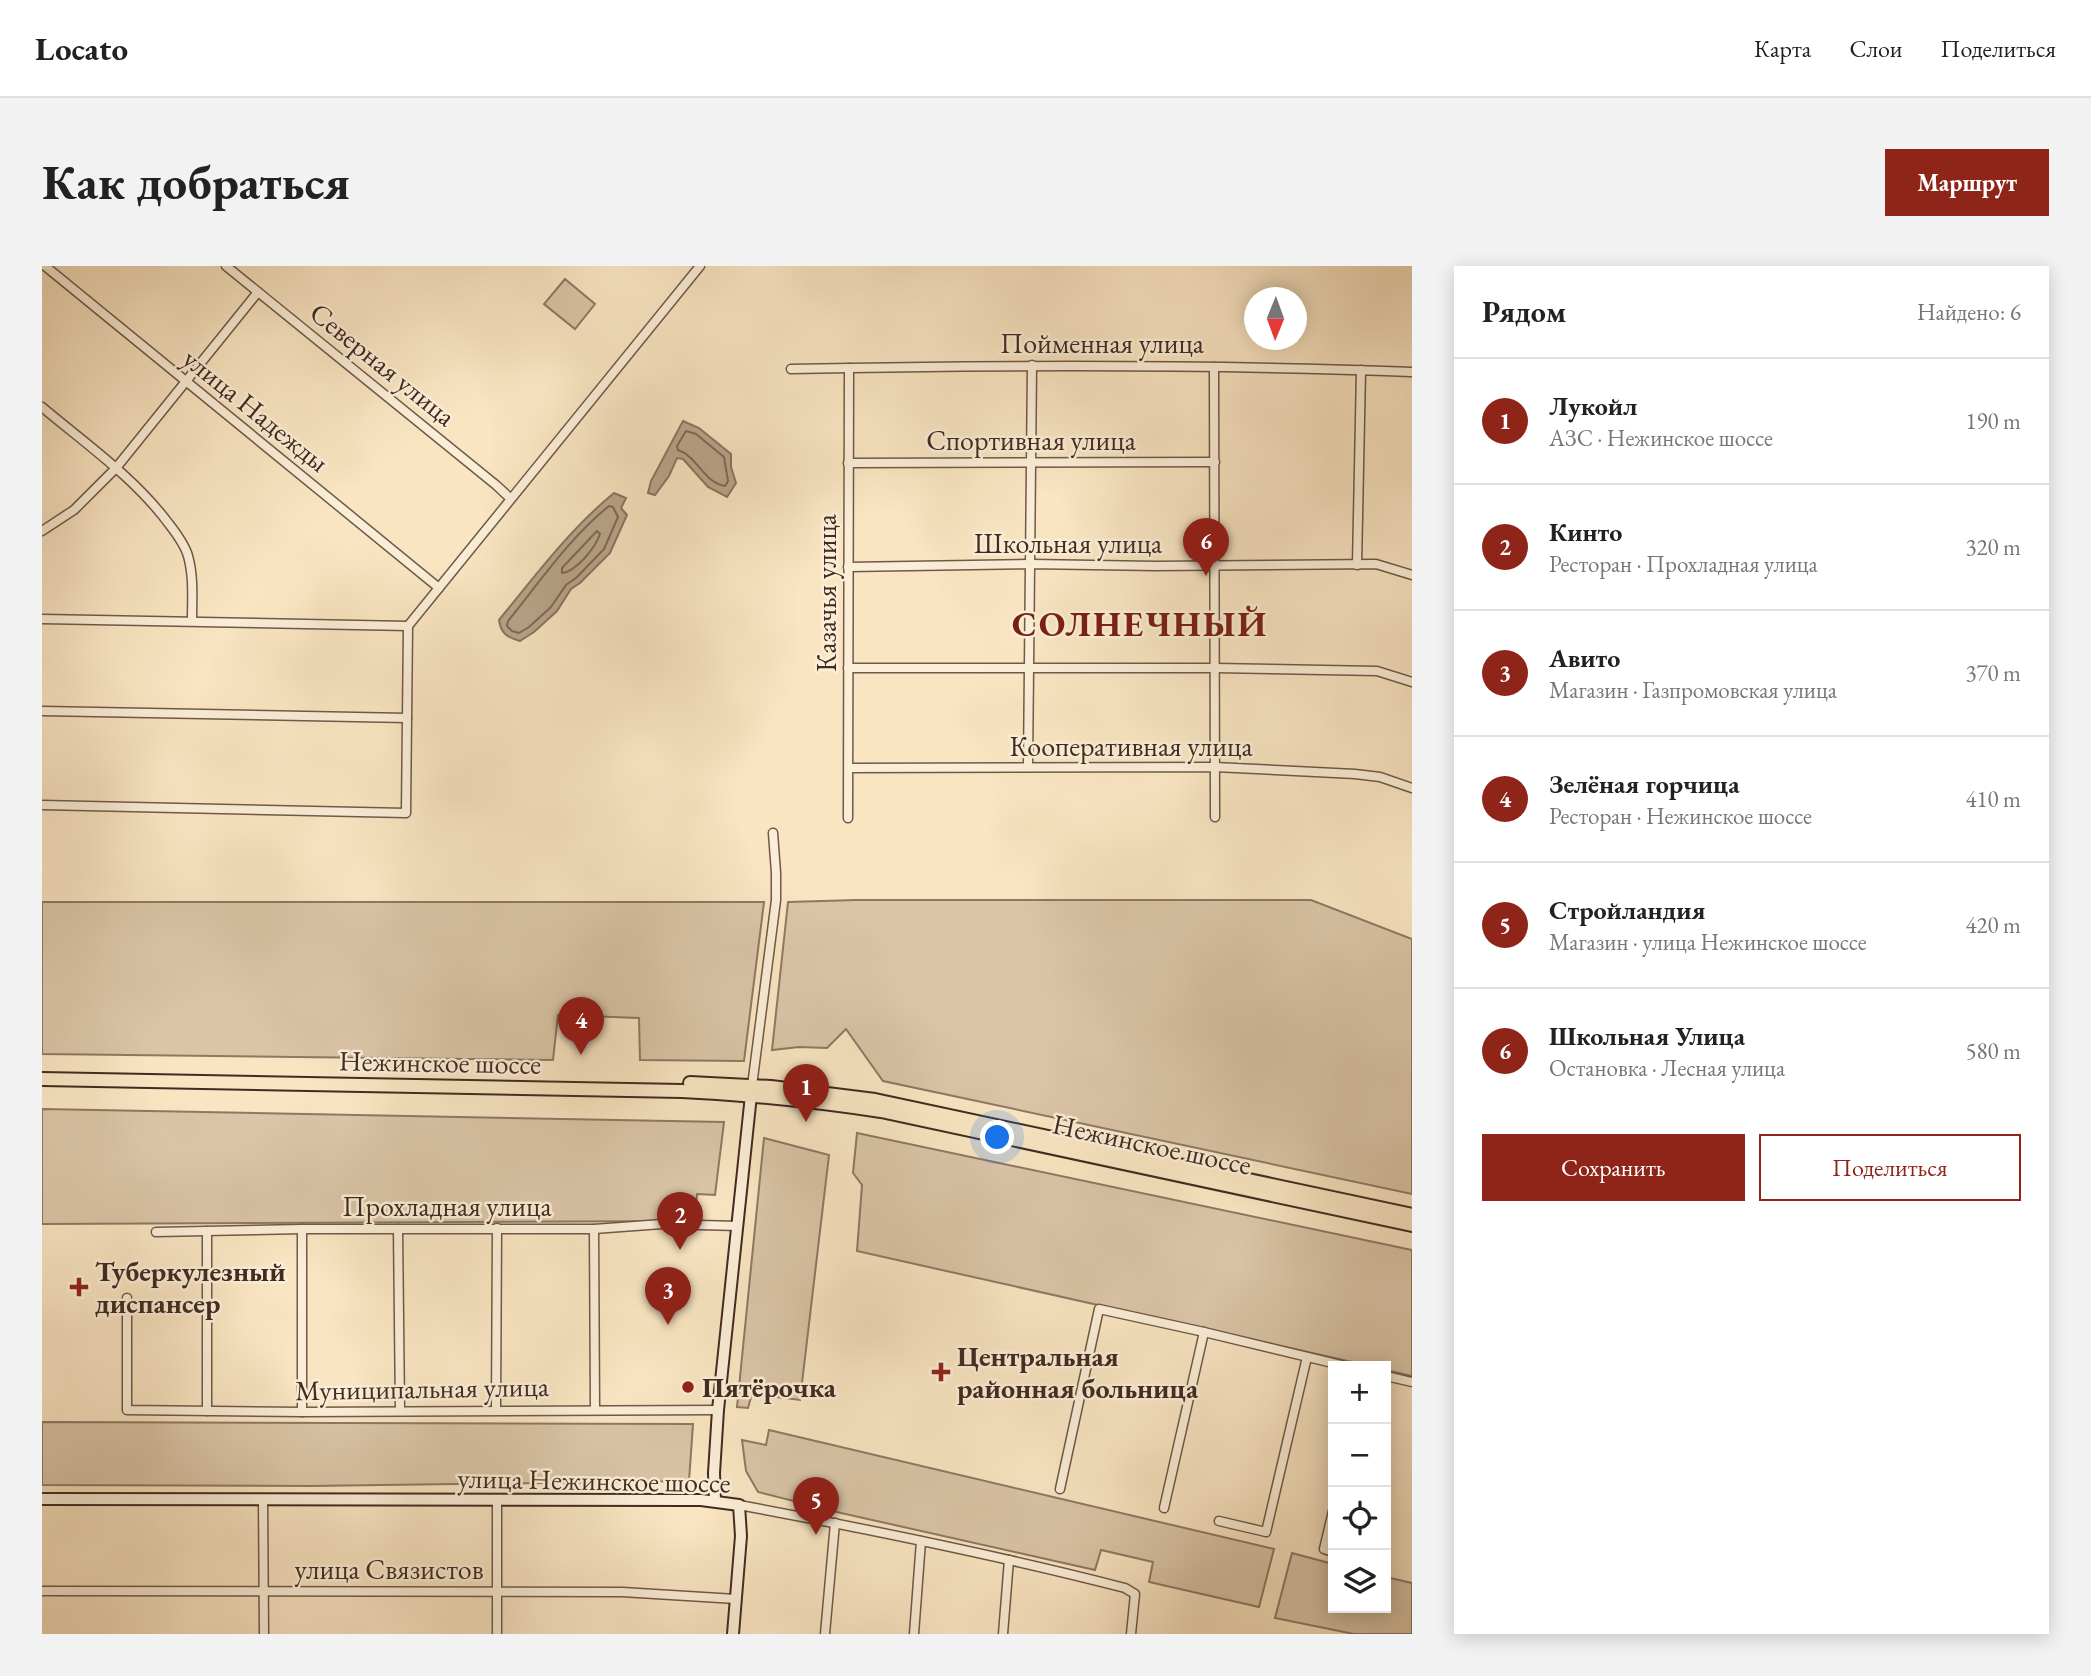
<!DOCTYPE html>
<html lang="ru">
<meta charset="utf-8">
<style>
:root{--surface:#fff;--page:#f2f2f2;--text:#222;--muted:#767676;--line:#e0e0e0;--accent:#8f2418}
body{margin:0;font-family:"EB Garamond",serif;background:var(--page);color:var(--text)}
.controls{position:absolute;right:21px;bottom:21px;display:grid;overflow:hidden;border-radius:0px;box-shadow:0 4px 18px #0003}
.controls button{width:63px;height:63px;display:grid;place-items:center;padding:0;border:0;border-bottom:2px solid var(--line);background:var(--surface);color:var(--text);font:35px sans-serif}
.compass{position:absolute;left:1202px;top:21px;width:63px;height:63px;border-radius:50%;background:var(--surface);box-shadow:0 4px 18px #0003;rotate:181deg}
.you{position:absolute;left:956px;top:872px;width:24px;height:24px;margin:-18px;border:5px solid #fff;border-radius:50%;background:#1a73e8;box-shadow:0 0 0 10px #1a73e833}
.badge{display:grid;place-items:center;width:46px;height:46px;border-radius:50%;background:var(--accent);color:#fff;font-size:23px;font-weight:700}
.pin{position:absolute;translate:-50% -58px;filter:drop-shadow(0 2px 4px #0008)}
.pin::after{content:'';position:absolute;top:37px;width:24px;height:21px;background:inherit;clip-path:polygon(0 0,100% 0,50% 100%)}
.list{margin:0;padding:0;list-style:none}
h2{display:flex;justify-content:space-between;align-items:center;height:91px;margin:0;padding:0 28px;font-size:30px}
h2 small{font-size:23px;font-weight:400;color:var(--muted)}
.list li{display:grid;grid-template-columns:46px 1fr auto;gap:21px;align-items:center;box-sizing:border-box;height:126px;padding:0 28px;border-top:2px solid var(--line)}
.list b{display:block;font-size:26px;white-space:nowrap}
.list p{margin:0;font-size:23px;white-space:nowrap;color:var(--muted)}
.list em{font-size:23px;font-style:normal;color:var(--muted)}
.actions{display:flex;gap:14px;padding:21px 28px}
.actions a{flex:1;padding:16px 0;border:2px solid var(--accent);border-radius:0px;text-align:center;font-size:24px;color:var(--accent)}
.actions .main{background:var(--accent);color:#fff}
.icon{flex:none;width:38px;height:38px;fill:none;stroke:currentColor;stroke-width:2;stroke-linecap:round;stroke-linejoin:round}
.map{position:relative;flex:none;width:1370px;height:1368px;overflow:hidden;border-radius:0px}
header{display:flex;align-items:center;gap:42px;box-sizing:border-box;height:98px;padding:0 35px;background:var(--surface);border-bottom:2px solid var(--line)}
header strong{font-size:33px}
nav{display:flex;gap:38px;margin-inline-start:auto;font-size:24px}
.intro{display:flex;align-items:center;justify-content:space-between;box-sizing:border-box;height:168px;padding:0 42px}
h1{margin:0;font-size:49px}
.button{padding:18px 32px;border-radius:0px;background:var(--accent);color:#fff;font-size:24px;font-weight:700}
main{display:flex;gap:42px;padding:0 42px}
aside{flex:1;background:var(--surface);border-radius:0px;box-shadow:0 4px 18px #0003}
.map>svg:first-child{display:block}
</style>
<header>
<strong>Locato</strong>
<nav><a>Карта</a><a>Слои</a><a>Поделиться</a></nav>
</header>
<div class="intro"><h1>Как добраться</h1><a class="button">Маршрут</a></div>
<main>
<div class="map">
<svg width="1370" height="1368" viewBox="0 0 1370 1368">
<rect width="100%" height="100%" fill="#f9e5c2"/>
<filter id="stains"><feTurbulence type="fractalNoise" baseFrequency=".00286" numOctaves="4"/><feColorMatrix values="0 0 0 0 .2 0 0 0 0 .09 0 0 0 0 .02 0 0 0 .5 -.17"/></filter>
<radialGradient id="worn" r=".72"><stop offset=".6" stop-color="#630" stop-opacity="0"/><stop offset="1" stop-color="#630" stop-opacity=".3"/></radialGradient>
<g fill="#dac5a7" stroke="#8e7864" stroke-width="2">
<path d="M523,13L553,38L533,63L502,38Z"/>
<path d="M814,634H1269L1370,673V928L841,815L804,763L785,782L757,781L730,784L746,636Z"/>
<path d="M0,636H722L702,795L598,794L597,752L516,749L511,794L0,788Z"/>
<path d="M0,843L682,856L673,929L655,928L653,955L0,958Z"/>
<path d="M815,867L1370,984V1110L1344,1104V1100H1328L815,985L820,919L811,907Z"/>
<path d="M722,872L787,889L758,1134L710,1128L706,1142L695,1141Z"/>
<path d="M0,1156L651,1158L647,1215L268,1220L0,1219Z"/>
<path d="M727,1164L1232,1283L1217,1341L1107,1316L1111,1296L1059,1284L1053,1304L799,1247L716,1226L704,1205L700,1174L724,1179Z"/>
<path d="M1250,1287L1291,1298V1342H1344V1311L1370,1317V1368H1312L1233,1352Z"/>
</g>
<g fill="#baa58b" stroke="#8a7461" stroke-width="2">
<path d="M641,155L657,162L689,188V201L694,217L685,231L666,221L641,193L635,192L627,210L613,229L606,227L609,215Z"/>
<path d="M572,227L584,232L579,242L585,249L568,287L538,317L529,323L515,345L492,366L478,375C465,371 459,368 457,354C493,310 528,263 572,227Z"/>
</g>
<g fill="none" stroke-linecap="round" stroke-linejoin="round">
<g stroke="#7e6856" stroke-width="2">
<path d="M644,165L654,168L682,191L686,215L683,220C662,217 655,190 636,184L635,180Z"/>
<path d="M567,240L571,241L576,251L562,283L534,312L524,319L509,341L487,361L477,367L470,365L465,360L466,355C496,318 530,269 567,240Z"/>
<path d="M555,265L558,268C553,282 535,305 520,307V302Z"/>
</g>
<defs>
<g id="street">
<path d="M3,0L397,322"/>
<path d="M184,0L454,219L468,232"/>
<path d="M1172,101L1173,551"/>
<path d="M749,103C956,99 1163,98 1370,106"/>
<path d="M0,141C44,178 93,212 127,258C134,267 143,279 146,290C152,311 150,334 150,355"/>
<path d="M806,197L1173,196"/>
<path d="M0,265L32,244L74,202L216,26"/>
<path d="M1315,299L1319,104"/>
<path d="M806,301L988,298L1114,300L1334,298L1370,309"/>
<path d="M0,353L366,360"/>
<path d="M806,402H1173L1335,405L1370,416"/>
<path d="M0,445L365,452"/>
<path d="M986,501L990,99"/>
<path d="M807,502L1173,501L1313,508L1338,511L1370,522"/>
<path d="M0,539L364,547L366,360L658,0"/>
<path d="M806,552L807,102"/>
<path d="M710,820L734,634V607L731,567"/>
<path d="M260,963V1146"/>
<path d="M356,963L358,1145"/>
<path d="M552,963L553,1143"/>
<path d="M165,965V1145"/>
<path d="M114,966L260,963H552L620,958L696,960"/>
<path d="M85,1032V1144L260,1146L676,1144"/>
<path d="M1344,1110L1370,1116"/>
<path d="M454,1144L455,962"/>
<path d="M1018,1223L1057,1043L1162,1066L1303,1100"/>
<path d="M221,1233L222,1368"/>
<path d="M455,1234V1368"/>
<path d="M697,1239C826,1263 956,1289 1083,1322L1093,1328L1089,1368"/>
<path d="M1122,1242L1162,1066"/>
<path d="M1291,1245L1282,1283L1291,1286"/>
<path d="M1177,1255L1224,1266L1265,1091"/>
<path d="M0,1325L580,1326L694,1333"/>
<path d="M783,1368L793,1257"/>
<path d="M872,1368L879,1275"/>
<path d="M961,1368L967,1294"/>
</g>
<g id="secondary">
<path d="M0,1233L659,1234L697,1239L699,1270L691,1368"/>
<path d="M673,1235L672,1207L676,1144L709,829"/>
</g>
<g id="primary">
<path d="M0,813L640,825C707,828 773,835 839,845L1370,959"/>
<path d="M648,817L729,821L833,834L1370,949"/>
</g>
</defs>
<use href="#street" stroke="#6f5949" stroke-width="11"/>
<use href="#secondary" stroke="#412a21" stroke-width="14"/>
<use href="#primary" stroke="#412a21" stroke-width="16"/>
<use href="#street" stroke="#fbeed7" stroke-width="8"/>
<use href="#secondary" stroke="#fbeed7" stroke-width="10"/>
<use href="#primary" stroke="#f9e5c2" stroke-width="12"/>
</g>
<g fill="#8f2418" stroke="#fbeed7" stroke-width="2.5">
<path d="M33.5 1010.5h7v7h7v7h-7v7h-7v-7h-7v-7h7z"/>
<path d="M895.5 1095.5h7v7h7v7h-7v7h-7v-7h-7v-7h7z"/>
<circle cx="646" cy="1121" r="7"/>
</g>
<g text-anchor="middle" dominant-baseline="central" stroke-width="5" stroke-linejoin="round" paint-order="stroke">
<g font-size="28" fill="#412a21" stroke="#fbeed7">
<text x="1060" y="77">Пойменная улица</text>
<text transform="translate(341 98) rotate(39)">Северная улица</text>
<text transform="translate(214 144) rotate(39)">улица Надежды</text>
<text x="989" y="174">Спортивная улица</text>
<text x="1026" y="277">Школьная улица</text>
<text transform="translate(784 327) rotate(-90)">Казачья улица</text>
<text x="1089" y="480">Кооперативная улица</text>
<text transform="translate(398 796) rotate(1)">Нежинское шоссе</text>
<text transform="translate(1110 878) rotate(12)">Нежинское шоссе</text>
<text x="405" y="940">Прохладная улица</text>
<text transform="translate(380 1122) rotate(-1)">Муниципальная улица</text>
<text transform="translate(552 1214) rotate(1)">улица Нежинское шоссе</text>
<text x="347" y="1303">улица Связистов</text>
</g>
<g font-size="28" font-weight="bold" fill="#412a21" stroke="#fbeed7" text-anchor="start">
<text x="53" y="1005">Туберкулезный<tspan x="53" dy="32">диспансер</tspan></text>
<text x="915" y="1090">Центральная<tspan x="915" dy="32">районная больница</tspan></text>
<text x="660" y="1121">Пятёрочка</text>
</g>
<g font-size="35" font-weight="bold" letter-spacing="2" fill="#7a1f14" stroke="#fbeed7">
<text x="1098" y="357">СОЛНЕЧНЫЙ</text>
</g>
</g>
<rect width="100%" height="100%" filter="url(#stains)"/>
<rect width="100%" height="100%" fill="url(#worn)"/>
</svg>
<div class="controls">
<button>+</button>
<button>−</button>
<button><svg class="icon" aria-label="locate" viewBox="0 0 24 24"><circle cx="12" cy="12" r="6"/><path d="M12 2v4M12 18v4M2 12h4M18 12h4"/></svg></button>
<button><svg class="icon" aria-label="layers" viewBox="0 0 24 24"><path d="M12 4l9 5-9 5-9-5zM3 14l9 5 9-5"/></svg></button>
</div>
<svg class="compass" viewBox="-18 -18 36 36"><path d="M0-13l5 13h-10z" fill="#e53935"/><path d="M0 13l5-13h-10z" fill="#767676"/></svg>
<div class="you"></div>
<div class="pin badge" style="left:764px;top:856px">1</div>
<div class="pin badge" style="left:638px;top:984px">2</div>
<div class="pin badge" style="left:626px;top:1059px">3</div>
<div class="pin badge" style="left:539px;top:789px">4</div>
<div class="pin badge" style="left:774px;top:1269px">5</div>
<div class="pin badge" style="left:1164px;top:310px">6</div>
</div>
<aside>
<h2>Рядом<small>Найдено: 6</small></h2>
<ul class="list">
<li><span class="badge">1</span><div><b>Лукойл</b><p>АЗС · Нежинское шоссе</p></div><em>190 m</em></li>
<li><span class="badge">2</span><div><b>Кинто</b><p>Ресторан · Прохладная улица</p></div><em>320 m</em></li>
<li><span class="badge">3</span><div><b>Авито</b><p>Магазин · Газпромовская улица</p></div><em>370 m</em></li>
<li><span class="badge">4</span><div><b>Зелёная горчица</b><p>Ресторан · Нежинское шоссе</p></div><em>410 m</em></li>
<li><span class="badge">5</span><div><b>Стройландия</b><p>Магазин · улица Нежинское шоссе</p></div><em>420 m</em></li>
<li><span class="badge">6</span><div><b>Школьная Улица</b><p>Остановка · Лесная улица</p></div><em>580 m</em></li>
</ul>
<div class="actions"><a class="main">Сохранить</a><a>Поделиться</a></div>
</aside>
</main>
